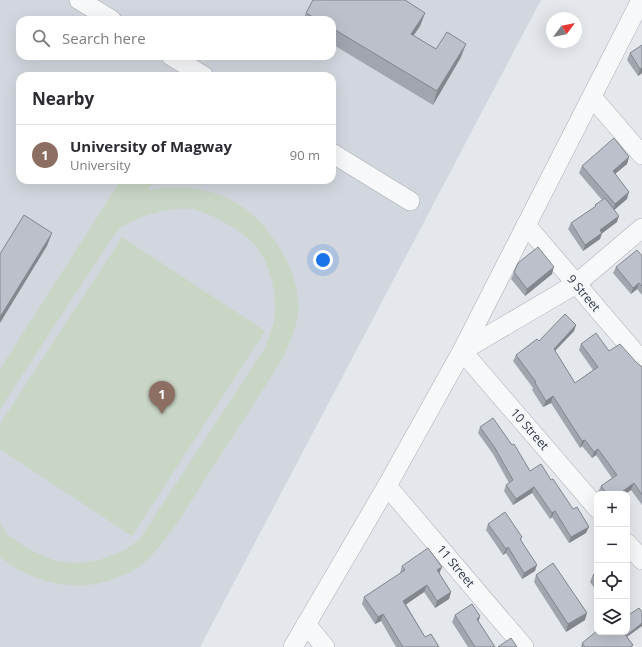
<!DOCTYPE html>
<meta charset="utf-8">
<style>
:root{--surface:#fff;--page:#f7f7f7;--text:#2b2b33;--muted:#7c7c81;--line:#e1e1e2;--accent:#d1495b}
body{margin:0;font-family:"Open Sans",sans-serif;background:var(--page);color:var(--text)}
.controls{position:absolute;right:12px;bottom:12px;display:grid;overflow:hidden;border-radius:8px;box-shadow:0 4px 16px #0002}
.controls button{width:36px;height:36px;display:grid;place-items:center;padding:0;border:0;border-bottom:1px solid var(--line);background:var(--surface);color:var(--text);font:20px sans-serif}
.compass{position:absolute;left:546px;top:12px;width:36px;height:36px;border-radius:50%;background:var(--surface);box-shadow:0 4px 16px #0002;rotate:58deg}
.you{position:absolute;left:323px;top:260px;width:14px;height:14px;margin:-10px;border:3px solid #fff;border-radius:50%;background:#1a73e8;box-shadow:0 0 0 6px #1a73e833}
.badge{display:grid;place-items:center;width:26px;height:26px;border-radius:50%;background:var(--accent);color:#fff;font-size:13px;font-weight:700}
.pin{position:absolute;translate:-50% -33px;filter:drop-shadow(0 1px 2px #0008)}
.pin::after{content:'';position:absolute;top:21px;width:14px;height:12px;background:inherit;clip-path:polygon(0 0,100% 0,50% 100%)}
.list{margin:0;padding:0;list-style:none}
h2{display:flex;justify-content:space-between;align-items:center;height:52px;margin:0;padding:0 16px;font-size:17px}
h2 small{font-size:13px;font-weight:400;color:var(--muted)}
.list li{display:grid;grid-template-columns:26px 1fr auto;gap:12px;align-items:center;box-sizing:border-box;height:60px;padding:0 16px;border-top:1px solid var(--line)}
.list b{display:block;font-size:15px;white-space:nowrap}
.list p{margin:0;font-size:13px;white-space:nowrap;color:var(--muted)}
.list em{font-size:13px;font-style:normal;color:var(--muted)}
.icon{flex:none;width:22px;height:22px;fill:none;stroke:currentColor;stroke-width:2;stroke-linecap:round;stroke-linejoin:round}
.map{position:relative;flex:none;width:642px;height:647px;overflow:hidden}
.search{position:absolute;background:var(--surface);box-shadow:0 4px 16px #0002;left:16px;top:16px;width:320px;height:44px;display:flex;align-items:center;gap:10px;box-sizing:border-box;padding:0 14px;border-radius:12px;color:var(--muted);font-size:15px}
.panel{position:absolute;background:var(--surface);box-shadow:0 4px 16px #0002;left:16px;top:72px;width:320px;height:112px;border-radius:12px}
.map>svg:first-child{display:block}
</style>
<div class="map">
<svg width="642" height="647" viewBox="0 0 642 647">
<rect width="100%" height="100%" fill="#e4e7ec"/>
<path fill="#d2d6de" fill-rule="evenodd" d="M0,0H541L200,647H0ZM20,20H332V56H20ZM20,76H332V180H20Z"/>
<g fill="#c9d6c5">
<path d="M121,180H153L148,190C209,180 253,200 283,254C293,271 300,292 298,313C296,328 290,342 284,356C260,395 235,433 210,471C190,502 172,536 145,562C137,569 126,575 116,578C76,594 33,583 0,557V523L7,534L28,549L55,561L77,563L99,560L121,552L139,540L265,348C270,334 277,318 275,301C274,285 269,266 260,252C253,241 242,233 231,226C219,219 205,212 192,209C172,206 138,216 122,227C117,231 114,236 110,241L0,409V369Z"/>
<path d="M122,237L265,331L132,536L0,449V424Z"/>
</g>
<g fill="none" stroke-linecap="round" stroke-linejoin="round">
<defs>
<g id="minor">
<path d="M79,0L112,20"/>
<path d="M171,56L204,76"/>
<path d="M592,97L642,155"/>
<path d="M332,153L410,201"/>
<path d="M526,225L642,361"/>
<path d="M387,486L524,647"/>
<path d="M597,508L462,351L641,0"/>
<path d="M627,543L642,560"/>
<path d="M306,624L325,647"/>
<path d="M293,647L387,486L462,351L576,284L642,228"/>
</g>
</defs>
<use href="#minor" stroke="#a9aeb7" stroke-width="20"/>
<use href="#minor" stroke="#f7f8fa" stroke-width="19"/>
</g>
<g fill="#a1a5ae">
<path d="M306,13H425L420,26L413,36L436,49L461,57L433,105L332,44V20H303Z"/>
<path d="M642,45V73L638,76L627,60L630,53Z"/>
<path d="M629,157L627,164L615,174L627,199L614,209L617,222L602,233L600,239L583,251L568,229L571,223L595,207V205L602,200L579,173L582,166Z"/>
<path d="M642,256V295L637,289L631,294L613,273L616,267Z"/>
<path d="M514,272L552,274L525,296L511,279Z"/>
<path d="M576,325L574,331L555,351L575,383L593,370L579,350L581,344L609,351L636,362L642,367V505L631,490L625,494H600L598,492L601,486L612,478L596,455L592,458L582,446L580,448L551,403L543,407L532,390L533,388L513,361L516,355L539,341Z"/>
<path d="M480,427L530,471L551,480L586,533L569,543L552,517L550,519L532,493L513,505L504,491L506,485L509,483L493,454L478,433Z"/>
<path d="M488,524L522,537L521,540L535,571L522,579L506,553L503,555L486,530Z"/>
<path d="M402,566L442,567L439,573L451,592L449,599L435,608L424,592L406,604L425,637L439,647H396L381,621L375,624L362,604L364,597L400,574V573Z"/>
<path d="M597,572V592L590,582L593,575Z"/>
<path d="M536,575L585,620L566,632L534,582Z"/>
<path d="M455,615L480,616L478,622L495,647H468L452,622Z"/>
<path d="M627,637L633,645L632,647H581L582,643Z"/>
</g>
<g fill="#83868d">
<path d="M425,13L420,26L406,47L411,34Z"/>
<path d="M466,44L461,57L433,105L437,91Z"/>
<path d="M642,68V73L638,76L640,69Z"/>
<path d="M629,157L627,164L610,178L613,171Z"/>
<path d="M629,192L627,199L612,212L615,204Z"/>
<path d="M619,216L617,222L600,235L602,233L600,239L583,251L585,245L600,230Z"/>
<path d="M52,233L47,246L0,323V317Z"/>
<path d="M554,267L552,274L525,296L527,289Z"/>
<path d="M639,283L637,289L631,294L633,288Z"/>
<path d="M576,325L574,331L551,355L554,349Z"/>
<path d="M553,396L551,403L543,407L546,401Z"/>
<path d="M585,440L582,446L580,448L582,441Z"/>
<path d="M598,449L596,455L592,458L594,452Z"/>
<path d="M634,483L631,490L625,494H619Z"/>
<path d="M534,487L532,493L513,505L516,499Z"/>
<path d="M555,511L552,517L550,519L552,513Z"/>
<path d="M589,527L586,533L569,543L571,537Z"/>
<path d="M508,547L506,553L503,555L506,549Z"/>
<path d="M537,565L535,571L522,579L524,573Z"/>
<path d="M442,567L439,574L437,570Z"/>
<path d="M427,585L424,592L401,608L403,601Z"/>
<path d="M451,592L449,599L435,608L437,601Z"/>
<path d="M587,613L585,620L566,632L568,624Z"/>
<path d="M383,614L381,621L375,624L378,617Z"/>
<path d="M480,616L478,624L477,619Z"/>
<path d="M642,623V626L624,639L626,636Z"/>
</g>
<g fill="#bbc0ca" stroke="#83868d">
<path d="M313,0H405L425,13L411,34L436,49L447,32L466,44L437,91L332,28V20H318L306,13Z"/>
<path d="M642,45V68L640,69L630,53Z"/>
<path d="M614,138L629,157L613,171L629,192L615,204L582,166Z"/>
<path d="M605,198L619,216L600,230L602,233L585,245L571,223L596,206L595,205Z"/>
<path d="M24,215L52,233L0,317V254Z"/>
<path d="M538,247L554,267L527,289L514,272L518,263Z"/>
<path d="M637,250L642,256V286L639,283L633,288L616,267Z"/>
<path d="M565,314L576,325L554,349L575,383L598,367L581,344L596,333L609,351L620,344L636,362L642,367V495L634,483L619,494H607L601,486L617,475L598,449L594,452L585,440L582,441L553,396L546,401L535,383L536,382L516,355L537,339L539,341Z"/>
<path d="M493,418L512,445L514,444L530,471L541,464L551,480L553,479L573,509L577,507L589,527L571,537L555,511L552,513L534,487L516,499L506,485L513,480L495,448L480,427Z"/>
<path d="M505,512L522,537L520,539L537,565L524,573L508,547L506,549L488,524Z"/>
<path d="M428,548L442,567L437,570L451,592L437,601L427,585L403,601L425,637L431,634L439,647H403L383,614L378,617L364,597L405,570L402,566Z"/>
<path d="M553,563L587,613L568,624L536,575Z"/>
<path d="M597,572V581L593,575Z"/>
<path d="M472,604L480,616L477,619L495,647H475L455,615Z"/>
<path d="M639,608L642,612V623L626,636L623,632H627V616Z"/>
<path d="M597,631V632H623L633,645L630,647H585L582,643Z"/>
<path d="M511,638L517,647H498Z"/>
</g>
<g text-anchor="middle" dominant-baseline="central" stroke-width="4" stroke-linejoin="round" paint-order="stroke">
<g font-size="12" fill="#2b3445" stroke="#f4f6f9">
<text transform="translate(584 293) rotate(50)">9 Street</text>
<text transform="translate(530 429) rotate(49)">10 Street</text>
<text transform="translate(456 566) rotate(50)">11 Street</text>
</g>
</g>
</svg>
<div class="controls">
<button>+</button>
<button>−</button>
<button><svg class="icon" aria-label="locate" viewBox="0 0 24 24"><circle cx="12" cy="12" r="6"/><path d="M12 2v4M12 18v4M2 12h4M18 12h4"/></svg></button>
<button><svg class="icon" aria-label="layers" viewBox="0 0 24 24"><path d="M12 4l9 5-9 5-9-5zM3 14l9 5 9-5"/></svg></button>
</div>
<svg class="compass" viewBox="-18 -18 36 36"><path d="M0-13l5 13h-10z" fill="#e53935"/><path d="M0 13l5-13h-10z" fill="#7c7c81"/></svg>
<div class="you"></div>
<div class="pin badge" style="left:162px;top:414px;background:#8d6e63">1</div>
<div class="search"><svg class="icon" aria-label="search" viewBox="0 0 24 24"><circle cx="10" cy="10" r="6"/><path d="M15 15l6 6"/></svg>Search here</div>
<section class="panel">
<h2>Nearby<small></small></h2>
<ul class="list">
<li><span class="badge" style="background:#8d6e63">1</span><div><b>University of Magway</b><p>University</p></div><em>90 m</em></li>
</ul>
</section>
</div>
